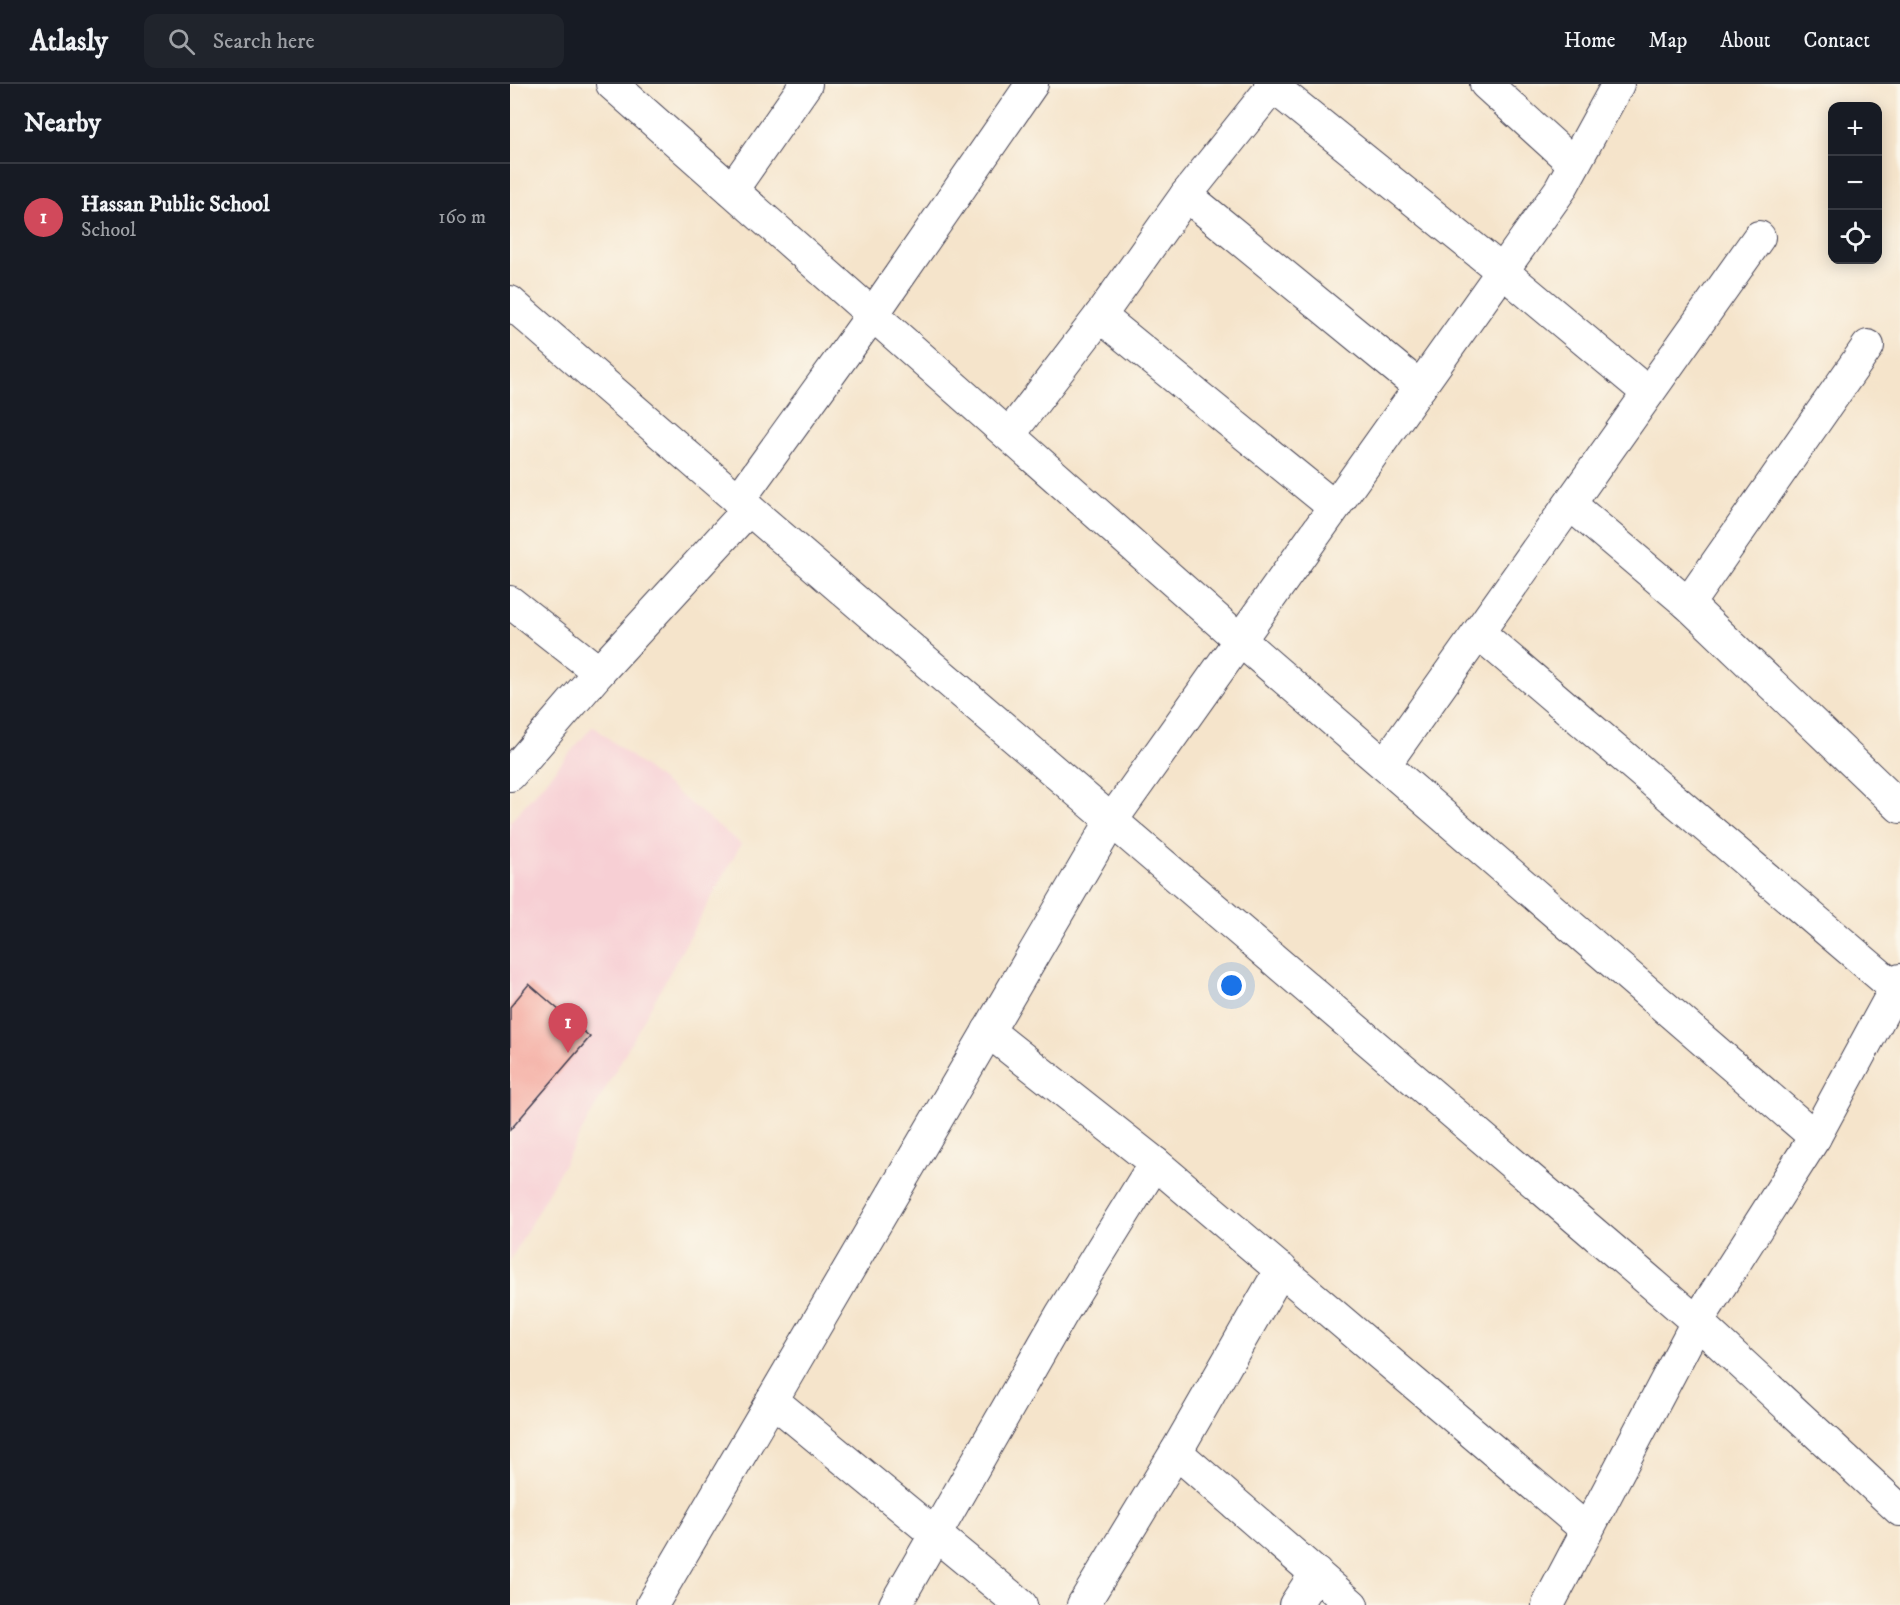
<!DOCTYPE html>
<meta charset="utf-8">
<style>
:root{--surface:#171b24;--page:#20242c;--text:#f1f3f6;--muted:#9ea1a6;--line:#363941;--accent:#d1495b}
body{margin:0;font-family:"IM FELL DW Pica",serif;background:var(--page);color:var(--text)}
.controls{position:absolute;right:18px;top:18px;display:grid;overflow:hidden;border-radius:12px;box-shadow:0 3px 15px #0003}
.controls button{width:54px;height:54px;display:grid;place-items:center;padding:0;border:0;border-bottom:2px solid var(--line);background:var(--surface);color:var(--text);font:30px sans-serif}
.you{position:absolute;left:722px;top:902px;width:21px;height:21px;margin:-15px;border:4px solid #fff;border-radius:50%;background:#1a73e8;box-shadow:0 0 0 9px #1a73e833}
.badge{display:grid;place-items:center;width:39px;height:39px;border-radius:50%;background:var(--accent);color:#fff;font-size:20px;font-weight:700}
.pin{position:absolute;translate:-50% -50px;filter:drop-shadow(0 2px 3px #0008)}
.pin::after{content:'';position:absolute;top:32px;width:21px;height:18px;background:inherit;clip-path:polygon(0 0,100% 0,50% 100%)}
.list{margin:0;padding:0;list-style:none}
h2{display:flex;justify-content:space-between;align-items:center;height:78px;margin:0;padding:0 24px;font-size:26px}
h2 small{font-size:20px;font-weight:400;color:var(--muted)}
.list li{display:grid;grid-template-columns:39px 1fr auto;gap:18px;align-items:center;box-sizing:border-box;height:108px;padding:0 24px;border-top:2px solid var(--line)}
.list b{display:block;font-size:22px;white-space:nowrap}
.list p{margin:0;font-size:20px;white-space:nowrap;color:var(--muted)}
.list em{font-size:20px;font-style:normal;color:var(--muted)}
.icon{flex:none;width:33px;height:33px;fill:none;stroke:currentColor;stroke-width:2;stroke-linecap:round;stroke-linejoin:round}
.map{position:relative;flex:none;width:1390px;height:1521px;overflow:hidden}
header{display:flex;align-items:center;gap:36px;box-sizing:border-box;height:84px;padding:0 30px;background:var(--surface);border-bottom:2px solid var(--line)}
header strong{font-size:28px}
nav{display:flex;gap:33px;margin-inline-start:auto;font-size:21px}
.search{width:420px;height:54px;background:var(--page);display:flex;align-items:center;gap:15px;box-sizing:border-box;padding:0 21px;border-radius:12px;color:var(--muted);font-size:22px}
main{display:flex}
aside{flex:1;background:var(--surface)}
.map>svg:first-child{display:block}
</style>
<header>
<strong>Atlasly</strong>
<div class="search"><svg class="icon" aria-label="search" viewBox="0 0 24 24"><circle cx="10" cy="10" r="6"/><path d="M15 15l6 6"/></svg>Search here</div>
<nav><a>Home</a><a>Map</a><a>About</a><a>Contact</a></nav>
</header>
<main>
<aside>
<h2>Nearby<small></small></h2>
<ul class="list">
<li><span class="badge">1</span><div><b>Hassan Public School</b><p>School</p></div><em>160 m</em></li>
</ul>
</aside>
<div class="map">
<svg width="1390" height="1521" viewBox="0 0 1390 1521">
<rect width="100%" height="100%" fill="#fbf7ec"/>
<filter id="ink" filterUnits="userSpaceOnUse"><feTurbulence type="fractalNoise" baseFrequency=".0167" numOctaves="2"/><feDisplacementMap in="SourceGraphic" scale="12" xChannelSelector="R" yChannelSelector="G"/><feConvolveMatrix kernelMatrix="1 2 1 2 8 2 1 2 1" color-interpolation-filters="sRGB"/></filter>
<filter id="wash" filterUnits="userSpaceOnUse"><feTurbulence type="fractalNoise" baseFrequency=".008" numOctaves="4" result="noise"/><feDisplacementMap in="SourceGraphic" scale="24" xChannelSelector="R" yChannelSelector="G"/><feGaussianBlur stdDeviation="1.35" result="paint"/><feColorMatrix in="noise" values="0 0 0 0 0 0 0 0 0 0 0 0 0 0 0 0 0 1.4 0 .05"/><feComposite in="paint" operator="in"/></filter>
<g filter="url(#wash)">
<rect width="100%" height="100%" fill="#f5e4cb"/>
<path fill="#f7cfd4" d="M83,642L231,760L0,1177V738Z"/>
<g id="blocks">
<path fill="#f4aaa0" d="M19,900L80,953L0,1046V923Z"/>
</g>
</g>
<g filter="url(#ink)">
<use href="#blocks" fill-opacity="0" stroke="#423f51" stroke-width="1.5"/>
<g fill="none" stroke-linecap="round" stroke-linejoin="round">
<defs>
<g id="minor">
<path d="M102,0L730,556L1305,1053"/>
<path d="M760,0L992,187L1138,309"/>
<path d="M976,0L1064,80"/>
<path d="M222,106L296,0"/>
<path d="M676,111L910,303"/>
<path d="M0,218C393,561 792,898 1187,1238L1038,1521"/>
<path d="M590,232L824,423"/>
<path d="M499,351L590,232L676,111L763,2"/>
<path d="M228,417L363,230L522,0"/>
<path d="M1060,420L1178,520L1390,723"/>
<path d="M0,518L89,588"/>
<path d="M1178,520L1358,262"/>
<path d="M969,549L1386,905"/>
<path d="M875,680L1249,153"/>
<path d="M0,691L89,588L238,426"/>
<path d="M1390,896L1305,1053L1187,1238L1390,1426"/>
<path d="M478,947L645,1079L1077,1446"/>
<path d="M262,1316L511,1521"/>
<path d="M666,1368L842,1521"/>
<path d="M142,1521L602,736L1050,106L1108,0"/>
<path d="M385,1521L551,1231L645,1079"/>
<path d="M573,1521L666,1368L771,1185"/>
<path d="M785,1521L806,1489"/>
</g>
</defs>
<use href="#minor" stroke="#423f51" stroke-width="34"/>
<use href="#minor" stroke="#fff" stroke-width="32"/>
</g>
</g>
</svg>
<div class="controls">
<button>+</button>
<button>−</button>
<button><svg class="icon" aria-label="locate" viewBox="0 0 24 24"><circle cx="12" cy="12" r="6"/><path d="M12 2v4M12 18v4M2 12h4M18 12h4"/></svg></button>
</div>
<div class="you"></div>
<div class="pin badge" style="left:58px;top:969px">1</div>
</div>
</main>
